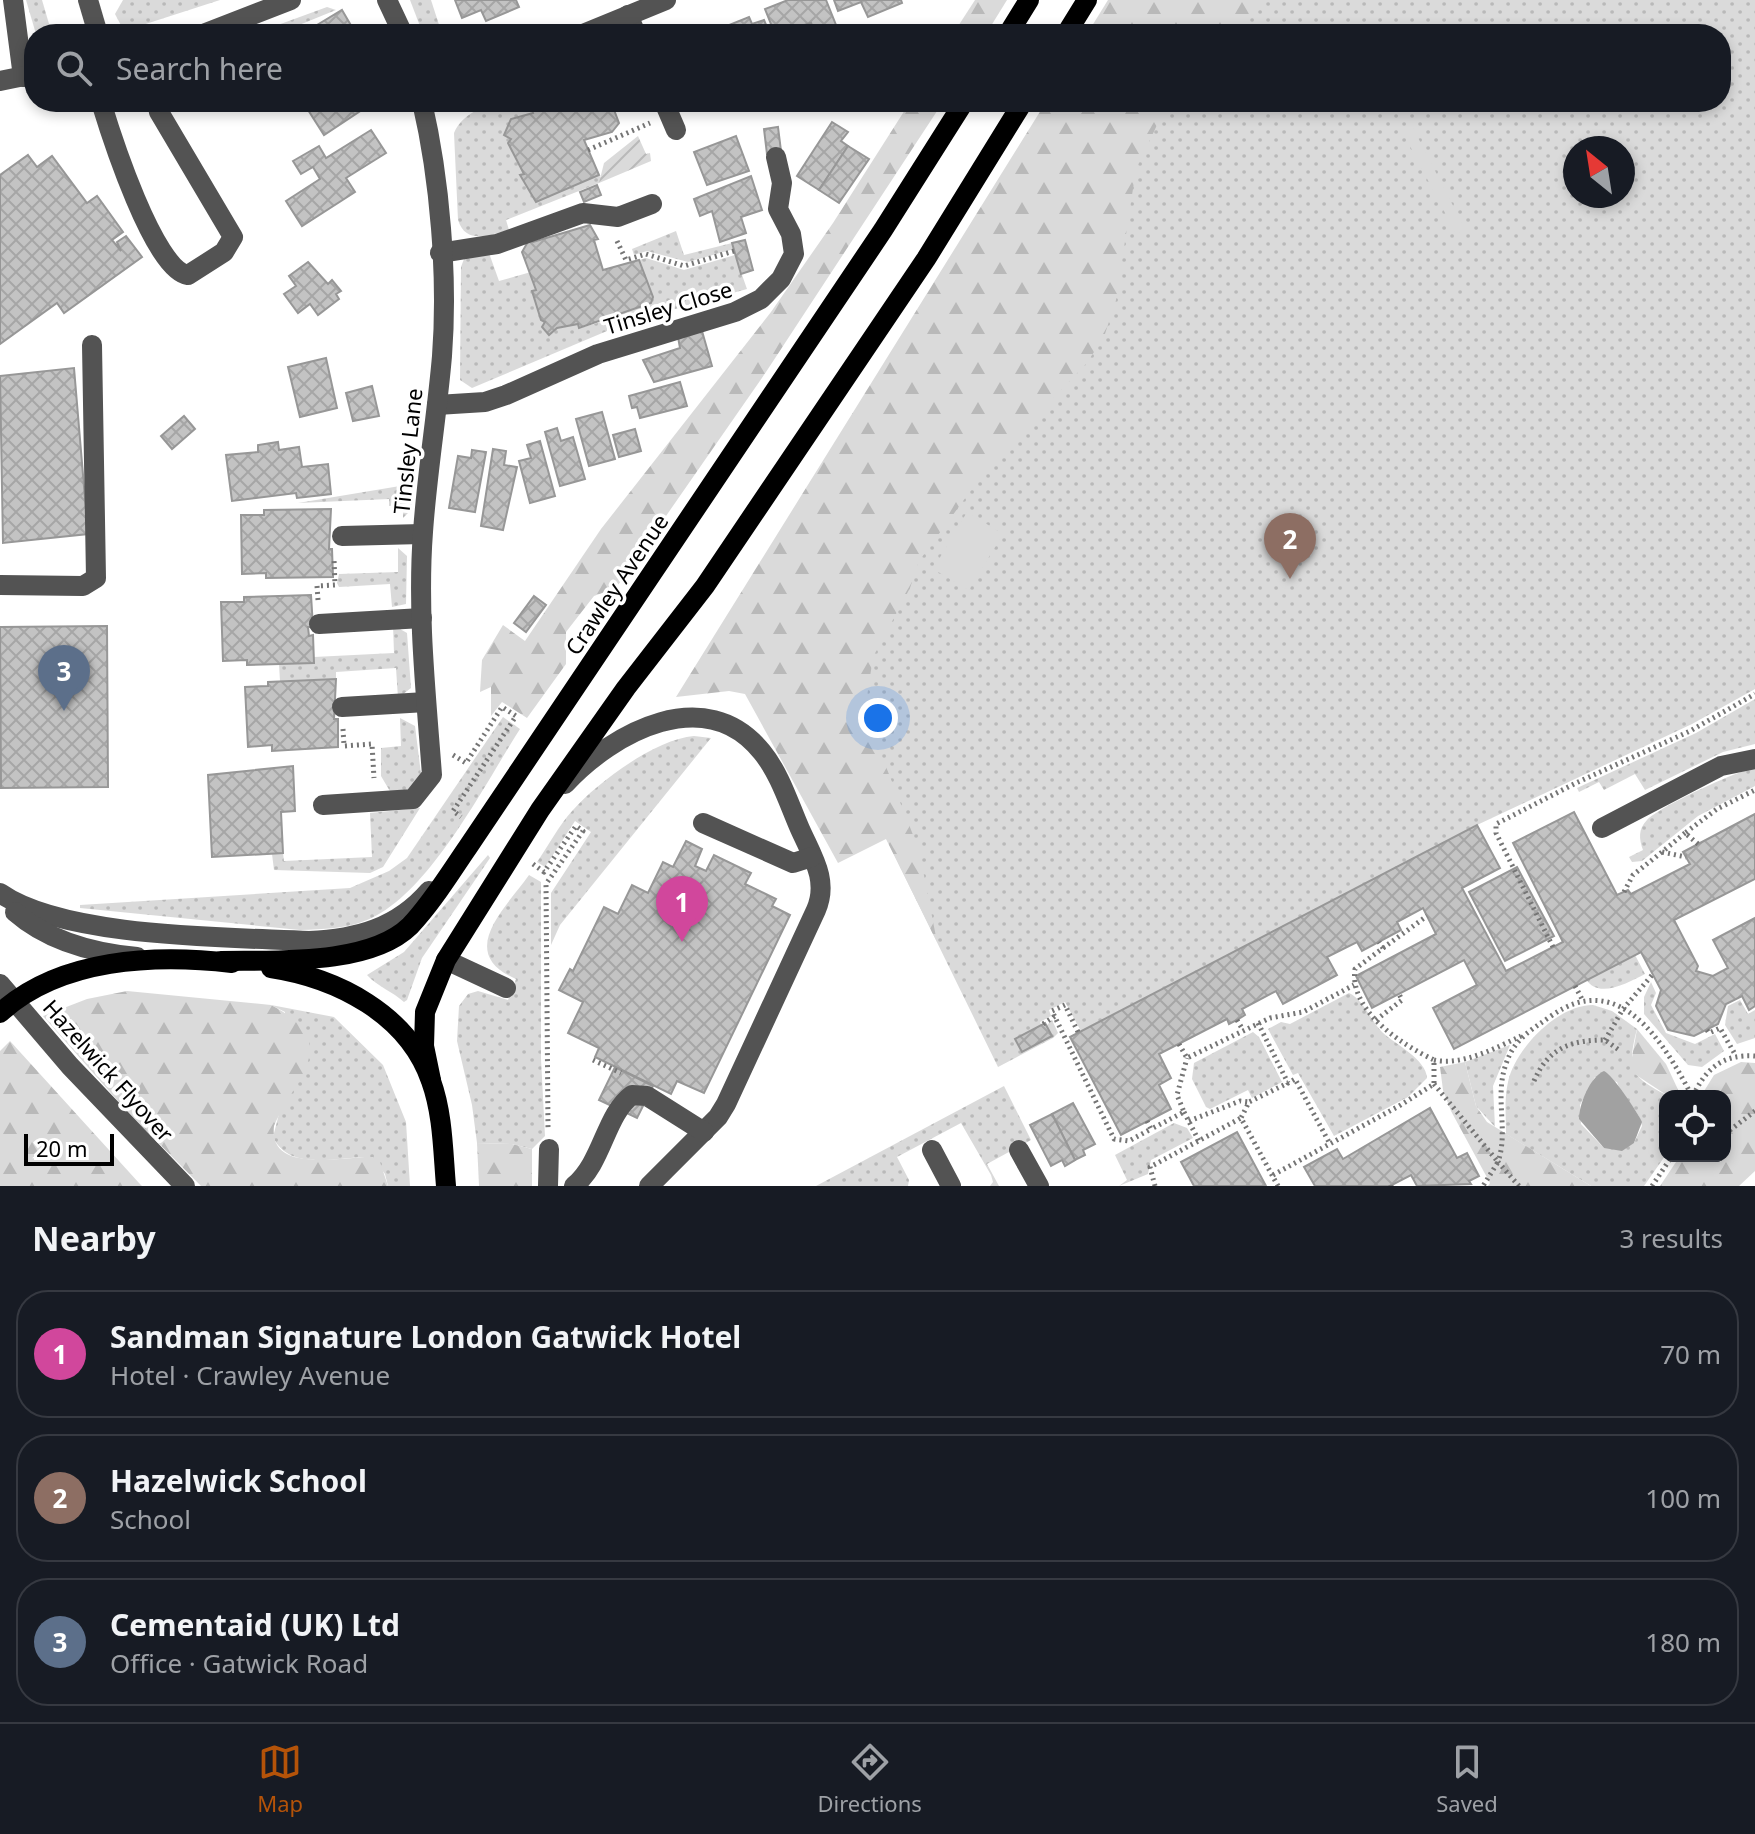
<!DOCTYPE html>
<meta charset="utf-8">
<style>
:root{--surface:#171b24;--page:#242831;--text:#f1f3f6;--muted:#9ea1a6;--line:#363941;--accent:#b45309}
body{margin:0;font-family:"Noto Sans",sans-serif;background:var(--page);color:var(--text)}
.controls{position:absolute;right:24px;bottom:24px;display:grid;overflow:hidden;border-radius:16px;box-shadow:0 4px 12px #0003}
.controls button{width:72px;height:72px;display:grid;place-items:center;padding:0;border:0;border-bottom:2px solid var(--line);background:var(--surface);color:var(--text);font:40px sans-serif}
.compass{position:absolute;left:1563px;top:136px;width:72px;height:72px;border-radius:50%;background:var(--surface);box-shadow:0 4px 12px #0003;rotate:330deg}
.scale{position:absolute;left:24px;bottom:20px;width:90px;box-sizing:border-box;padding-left:8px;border:4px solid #000;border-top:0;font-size:22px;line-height:28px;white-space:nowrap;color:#000;-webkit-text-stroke:6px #fff;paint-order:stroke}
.you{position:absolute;left:878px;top:718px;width:28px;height:28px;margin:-20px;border:6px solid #fff;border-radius:50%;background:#1a73e8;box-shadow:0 0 0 12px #1a73e833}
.badge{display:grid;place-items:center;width:52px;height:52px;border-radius:50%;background:var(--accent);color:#fff;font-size:26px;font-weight:700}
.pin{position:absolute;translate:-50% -66px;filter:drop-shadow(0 2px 4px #0008)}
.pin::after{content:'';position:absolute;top:42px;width:28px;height:24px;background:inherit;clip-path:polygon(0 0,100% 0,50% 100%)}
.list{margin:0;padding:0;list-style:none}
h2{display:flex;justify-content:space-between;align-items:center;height:104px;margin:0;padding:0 32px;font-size:34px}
h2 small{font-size:26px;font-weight:400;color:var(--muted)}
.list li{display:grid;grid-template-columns:52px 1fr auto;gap:24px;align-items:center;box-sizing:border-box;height:128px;margin:0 16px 16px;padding:0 16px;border:2px solid var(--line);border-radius:32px}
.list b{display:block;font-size:30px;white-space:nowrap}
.list p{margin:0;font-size:26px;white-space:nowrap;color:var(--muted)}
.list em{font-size:26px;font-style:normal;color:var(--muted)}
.icon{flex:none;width:44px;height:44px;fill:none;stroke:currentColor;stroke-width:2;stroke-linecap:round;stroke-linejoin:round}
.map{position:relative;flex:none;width:1755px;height:1186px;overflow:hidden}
.search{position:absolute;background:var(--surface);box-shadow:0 4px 12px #0003;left:24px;right:24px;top:24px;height:88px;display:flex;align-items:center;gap:20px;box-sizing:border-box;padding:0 28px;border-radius:32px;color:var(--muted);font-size:30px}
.sheet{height:536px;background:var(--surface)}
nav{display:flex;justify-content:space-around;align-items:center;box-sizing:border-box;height:112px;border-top:2px solid var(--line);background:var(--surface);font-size:22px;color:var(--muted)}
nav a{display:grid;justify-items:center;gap:4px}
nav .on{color:var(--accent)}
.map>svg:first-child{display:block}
</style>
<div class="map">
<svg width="1755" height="1186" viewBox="0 0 1755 1186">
<defs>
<pattern id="grass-dots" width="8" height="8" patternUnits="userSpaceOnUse" patternTransform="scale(2)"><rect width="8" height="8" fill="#dadada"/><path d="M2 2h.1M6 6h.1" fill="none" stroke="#b9b9b9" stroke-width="1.8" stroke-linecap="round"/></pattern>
<pattern id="forest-firs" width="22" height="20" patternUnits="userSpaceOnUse" patternTransform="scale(2)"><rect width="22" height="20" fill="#dadada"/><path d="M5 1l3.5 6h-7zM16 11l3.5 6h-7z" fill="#b9b9b9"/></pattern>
<pattern id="garden-furrows" width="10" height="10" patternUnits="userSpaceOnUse" patternTransform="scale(2)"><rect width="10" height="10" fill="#dadada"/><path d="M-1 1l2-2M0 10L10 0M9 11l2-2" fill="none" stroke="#b9b9b9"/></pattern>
<pattern id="building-cross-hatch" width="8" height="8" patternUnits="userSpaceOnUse" patternTransform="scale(2)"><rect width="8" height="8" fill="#c3c3c3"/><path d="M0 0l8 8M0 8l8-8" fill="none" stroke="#a6a6a6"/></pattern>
</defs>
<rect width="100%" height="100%" fill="#fff"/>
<g fill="url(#grass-dots)" fill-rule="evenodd">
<path d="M26,0H42L52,34H36Z"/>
<path d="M123,0H220L124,31L115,14Z"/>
<path d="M410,0H431L442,34H423Z"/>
<path d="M1166,0H1755V689L1692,724L1477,825L1081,1031L1065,1002L1049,1010L1051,1016L1040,1022L1043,1029L1052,1020L1058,1033L1053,1038L998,1067L886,838L775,665L1106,102H1721V34H1146ZM1575,148H1623V196H1575Z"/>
<path d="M327,7L336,10L277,34H253Z"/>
<path d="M495,102H550L532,110L533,113L511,119L504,134L511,139L508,143L524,174L520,176L536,202L599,175L602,179L599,183L506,220L509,230C489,235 466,245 458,220L454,133C462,115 477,110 495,102Z"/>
<path d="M676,231L684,255L732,243L734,249L688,262L647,251L634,255L632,249Z"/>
<path d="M489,253L499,281L531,272L536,290L533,292L541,319L545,322L542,327L549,335L557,328L578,324L580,328L618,317V312L653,297L639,260L646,258L684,270L735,255L747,289L607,328V331L472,388L460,380L461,267L464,259Z"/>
<path d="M402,470L414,481L411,510L403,518V505L389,506V499L298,503L400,486Z"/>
<path d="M398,548L407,556L406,604L392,607L390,584L339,587L337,583L339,574L398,572Z"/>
<path d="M393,625L407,633L411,688L398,698L396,668L336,672V679L280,681L279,664L314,663V657L394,653Z"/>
<path d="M1755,699V744L1723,752L1645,790L1635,774L1604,790L1599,782L1579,792L1577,788L1696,733Z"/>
<path d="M503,717L520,729C484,785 429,895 367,920C346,929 323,929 300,930L80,908V905L350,888L389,871L407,858Z"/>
<path d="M400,718L415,726L421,774L411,790L391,793L381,776V748L401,746Z"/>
<path d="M694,736L711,738L560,925L551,945V893L591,832L575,821L545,867L537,862C549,845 559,825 573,810C598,782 656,739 694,736Z"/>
<path d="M1755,768V786L1698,816L1642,861L1632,862L1629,857L1643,850C1639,839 1638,829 1647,820C1659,807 1736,771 1755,768Z"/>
<path d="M420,808L383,867L370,873L274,870L272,854L283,853L284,861L372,857L370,813Z"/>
<path d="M488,855L490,858L422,958L407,1000L404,1002C393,992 377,986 367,975L404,952Z"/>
<path d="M529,875L541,882V1059L545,1136L532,1149L512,1144L477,1143L472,1105L457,1041L459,1006L468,994L478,991L508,1000L516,979C456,953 504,910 529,875Z"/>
<path d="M1635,955L1645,974C1629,982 1598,1000 1586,979Z"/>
<path d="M1651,982L1656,993L1651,1005L1666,1033L1695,1044L1715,1034L1724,1051L1702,1067L1688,1065L1644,1014V997Z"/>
<path d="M1349,993C1363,999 1371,1021 1382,1032C1396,1045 1426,1059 1427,1078L1408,1097L1334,1136L1298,1073L1293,1075L1268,1029L1281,1022L1290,1024Z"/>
<path d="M1740,1000L1748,1014L1755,1010V1038L1737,1044L1725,1025L1728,1006Z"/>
<path d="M271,1005L334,1017L383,1065L406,1122L410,1186H388L385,1174L372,1157C339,1156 290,1173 273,1137L279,1114L285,1012Z"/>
<path d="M1593,1005L1612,1011L1637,1029C1626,1071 1632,1077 1668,1096H1665V1156L1644,1186H1591L1506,1134C1506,1117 1504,1099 1508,1082C1515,1049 1557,1005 1593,1005ZM1595,1077L1617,1082C1623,1100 1639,1108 1642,1126L1634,1143L1604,1148L1581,1124L1580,1105Z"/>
<path d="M1253,1032L1259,1037L1282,1082L1252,1098L1248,1090L1210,1109L1206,1107L1192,1079L1194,1063Z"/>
<path d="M1510,1045L1493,1086L1495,1127L1476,1106L1465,1062Z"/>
<path d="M1004,1086L1031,1140L987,1164L999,1186H990L993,1182L991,1175L961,1123L897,1157L909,1180L908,1186H816Z"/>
<path d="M1174,1123L1187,1128L1193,1138L1151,1160L1148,1174L1119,1186L1127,1180L1115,1155Z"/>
</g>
<g fill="url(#forest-firs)">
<path d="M975,0H1007L986,34H953Z"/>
<path d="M1108,0H1262L1229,34H1087Z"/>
<path d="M910,102H943L766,372L616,588L594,596L566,632V664L527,718L502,702L491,716V687L480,692L482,660L503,625L525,641L601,529L771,312L833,223Z"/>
<path d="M1046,102H1168L1136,169L1116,300L1104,337L1086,364L991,463L919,561L910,588L873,657L867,697L871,719L877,744L919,850L937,942L886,839L838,863L745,694L729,691L676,697Z"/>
<path d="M127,991L271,1005C344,1043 296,1076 274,1126C268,1175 343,1156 372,1157L380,1162L388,1186H201L124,1108L43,1016L87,999Z"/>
<path d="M1637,1029L1666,1064L1681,1096H1668L1633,1073L1631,1063Z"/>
<path d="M10,1041L139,1183L142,1186H0V1051Z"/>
<path d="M1465,1062L1476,1106L1487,1122L1591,1186H1488L1490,1183L1451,1111L1443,1090L1440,1067Z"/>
<path d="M1741,1062L1755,1063V1171L1739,1186H1660L1680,1156H1725V1096H1701L1714,1075Z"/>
<path d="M477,1143L512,1144L532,1149V1186H479Z"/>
</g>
<path fill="url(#garden-furrows)" d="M638,136L646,154L650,153L651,161L599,183L604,163Z"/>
<g fill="#dadada">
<path d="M1411,124L1465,229L1456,234L1401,129Z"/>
<path d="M967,512L1003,534L969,590L933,569Z"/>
</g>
<path fill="#a1a1a1" d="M1604,1071C1612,1074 1638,1113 1642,1122L1634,1143L1622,1151L1604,1148L1579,1119C1579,1104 1590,1077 1604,1071Z"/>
<g fill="url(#building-cross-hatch)" stroke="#979797" stroke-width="2">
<path d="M455,0H516L519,7L486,21L481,10L462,18Z"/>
<path d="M788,0H826L836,25L816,34L811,23L775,34L765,9Z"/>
<path d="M834,0H901L902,3L868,17L861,2L838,11Z"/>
<path d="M342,10L356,34H323L317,25Z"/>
<path d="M749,17L752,24L764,20L770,34H707Z"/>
<path d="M303,102H366L368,106L324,135Z"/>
<path d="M550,102H611L619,123L612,132L584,140L599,175L536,202L520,175L524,174L508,143L511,139L504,135L511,119L533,113L532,110Z"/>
<path d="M832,122L848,132L841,141L848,146L819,190L797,176Z"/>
<path d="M778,127L781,151L767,154L764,129Z"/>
<path d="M371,130L386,153L346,178L355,192L302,226L286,201L320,179L313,167L301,174L293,161L319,146L326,158Z"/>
<path d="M736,136L749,171L707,185L694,152Z"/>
<path d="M848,146L869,159L839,203L819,190Z"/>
<path d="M28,155L37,167L52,156L87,203L97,196L123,232L112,240L121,251L117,242L126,236L142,257L64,313L57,303L0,344V175Z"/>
<path d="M751,176L762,210L741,217L746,233L720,242L712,211L700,216L694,199Z"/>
<path d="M597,185L601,195L584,202L580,192Z"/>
<path d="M590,225L598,239L594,240L603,270L639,260L653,297L651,303L579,328L578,324L557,328L549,335L542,327L545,322L541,320L532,291L536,290L522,252L529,240L533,242Z"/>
<path d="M745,240L753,270L741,274L732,243Z"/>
<path d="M308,262L328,284L332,280L341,291L336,294L339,299L318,315L310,304L298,313L284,294L296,286L289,276Z"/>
<path d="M702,331L712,366L654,382L643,360L680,348L678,337Z"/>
<path d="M326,358L337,408L300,417L288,367Z"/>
<path d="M74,368L88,534L3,543L0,376Z"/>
<path d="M680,382L687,406L640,418L637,407L632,408L629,396Z"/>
<path d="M372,386L379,416L353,421L346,393Z"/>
<path d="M602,412L615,459L589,466L576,419Z"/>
<path d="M184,416L195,429L172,449L161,436Z"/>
<path d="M557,428L561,441L573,437L585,479L560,486L545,432Z"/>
<path d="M635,429L641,451L619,457L613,435Z"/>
<path d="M540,441L555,496L530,503L519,461L531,458L527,445Z"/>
<path d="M278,442L279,450L299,447L302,467L328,464L331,494L297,498L296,493L232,501L226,455L258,452V445Z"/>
<path d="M493,449L506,451L504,465L517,467L503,530L481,526Z"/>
<path d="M472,450L486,452L475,512L449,508L458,456L471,458Z"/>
<path d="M331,509L329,549H332L333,577L266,578V573L242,574L241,515H264V510Z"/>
<path d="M311,595L313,627H308L309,636L313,635L314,663L247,665V660L223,661L221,602H244V597Z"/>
<path d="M534,596L546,605L526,632L514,623Z"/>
<path d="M107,626L108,787L1,788L0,627Z"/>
<path d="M336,679L334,719H338V747L272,751V745L248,747L245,687L268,686V682Z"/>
<path d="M293,766L295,811L281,812L283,853L212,857L208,775Z"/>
<path d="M1574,812L1617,895L1628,890L1631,894L1690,864L1683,852L1755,814V879L1674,920L1698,966L1696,971L1713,976L1728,968L1713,940L1755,918V1006L1749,1010L1742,996L1726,1004L1718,1024L1694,1036L1668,1030L1656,1006L1661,990L1641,952L1454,1049L1433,1008L1477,985L1464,960L1372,1008L1356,976L1436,934L1423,908L1397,922L1401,930L1362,951L1357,942L1327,957L1337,975L1283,1004L1276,991L1242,1009L1245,1015L1237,1020L1229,1024L1227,1019L1159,1054L1171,1078L1159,1085L1171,1109L1121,1135L1070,1037L1477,825L1500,868L1462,888L1506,971L1563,942L1513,843Z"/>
<path d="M686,841L702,849L695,866L706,871L714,855L751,873L745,884L776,899L772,906L790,915L704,1093L677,1081L671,1094L595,1057L599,1048L568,1033L583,1002L559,990L570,969L573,971L604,907L618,914L632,885L648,893L663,862L673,867Z"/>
<path d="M1517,867L1554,936L1505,961L1469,892Z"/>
<path d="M1045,1023L1052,1036L1022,1052L1015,1039Z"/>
<path d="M615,1067L653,1086L637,1118L599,1100Z"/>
<path d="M1073,1103L1095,1144L1083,1150L1085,1155L1075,1160L1052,1114Z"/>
<path d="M1430,1108L1457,1158L1467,1153L1479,1176L1469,1181L1471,1184L1417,1186L1411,1175L1390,1186H1315L1304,1167L1337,1149L1343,1159Z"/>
<path d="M1052,1114L1075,1160L1065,1166L1062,1160L1051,1166L1030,1125Z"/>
<path d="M1237,1132L1266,1186H1194L1181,1162Z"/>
</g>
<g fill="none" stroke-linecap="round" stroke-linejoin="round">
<g stroke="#757575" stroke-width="5" stroke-dasharray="2 4" stroke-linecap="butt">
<path d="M588,150L650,123"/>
<path d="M617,241L626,260L646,254L684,266L734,251"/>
<path d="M318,600L317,586L335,585L334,559"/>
<path d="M343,729L344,746L372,744L374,778"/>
<path d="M453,755L466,763L502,707L516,716L453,811L461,817"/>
<path d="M1685,833L1662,852L1686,857"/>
<path d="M1698,844L1685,833L1717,809L1755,790"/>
<path d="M533,864L544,872L576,826L583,831L546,884L548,1128"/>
<path d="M1624,892L1633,875L1662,852"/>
<path d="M1553,947L1496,833V824L1576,783L1690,731L1755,694"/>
<path d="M1383,948L1427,916"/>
<path d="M1575,986L1582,999"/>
<path d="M1237,1020L1243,1030"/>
<path d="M1376,1020L1402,1000L1399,994"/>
<path d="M1258,1023L1288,1083L1295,1079L1330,1144"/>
<path d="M1043,1024L1055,1016"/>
<path d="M1707,1030L1709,1033L1720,1028L1736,1056"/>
<path d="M1078,1032L1065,1005L1052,1011L1114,1139L1129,1141L1151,1129"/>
<path d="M1605,1040L1623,1009L1653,974"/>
<path d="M1179,1044L1187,1058L1270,1018L1303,1012L1354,985"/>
<path d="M593,1060L621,1073"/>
<path d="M1434,1060C1462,1066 1496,1048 1521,1036"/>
<path d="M1534,1081C1548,1048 1571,1040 1605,1040L1619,1050"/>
<path d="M1434,1084L1498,1162L1483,1186"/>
<path d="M1693,1096C1706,1068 1723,1054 1755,1056"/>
<path d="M1184,1112L1199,1141"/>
<path d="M1147,1121L1151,1129L1184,1112L1177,1095L1187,1058"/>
<path d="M1189,1121L1240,1101L1249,1102"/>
<path d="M1725,1134L1755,1111"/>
<path d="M1273,1175L1399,1106L1434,1084V1060C1401,1044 1349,1011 1355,969L1383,948L1379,942"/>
<path d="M1391,1185V1186"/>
<path d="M1155,1186L1150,1167L1241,1118"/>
<path d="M1278,1186L1241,1118L1249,1102L1288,1083"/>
<path d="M1519,1186L1498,1162C1509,1130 1494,1097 1506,1064C1514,1039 1530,1031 1551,1016C1619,968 1663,1041 1692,1096"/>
<path d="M1652,1186L1672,1156"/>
</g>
<g stroke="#535353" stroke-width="20">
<path d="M13,0L23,77"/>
<path d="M88,0L98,34"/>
<path d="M387,0L403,34"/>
<path d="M628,15L636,34"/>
<path d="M203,34L291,0"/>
<path d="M583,34L666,0"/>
<path d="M0,81L34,74"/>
<path d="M101,102C111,135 154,270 188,275L224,252L233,237L159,112L157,102"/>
<path d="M664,102L676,130"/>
<path d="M440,253L497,244L583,213L618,217L652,204"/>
<path d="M437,405L485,402L506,395L598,354L735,312L761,299L781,279L794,254L791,234L778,209L782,183L776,157"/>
<path d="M342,536L422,534"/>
<path d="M0,585L83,586L96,578L92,345"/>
<path d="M319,624L422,618"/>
<path d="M342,707L426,702"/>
<path d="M565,784C613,732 706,682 762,752C780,774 789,804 800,829C812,856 829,880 816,910L726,1104L718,1117L649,1186"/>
<path d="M323,805L413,799L432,775C426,694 417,612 423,532C427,473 437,415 442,356C448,277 440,179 422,102"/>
<path d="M703,823L793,863L812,857"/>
<path d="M1602,828L1721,766L1755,759"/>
<path d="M0,893C64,938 228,937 309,941C357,939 397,928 429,891"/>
<path d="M15,912C48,941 94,953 137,957"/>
<path d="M446,960L506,988"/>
<path d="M0,984L70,1066L185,1186"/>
<path d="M932,1150L951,1186"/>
<path d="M1019,1150L1039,1186"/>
<path d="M548,1186L549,1149"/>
<path d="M574,1186C603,1162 605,1115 632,1095L647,1096L704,1132"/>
</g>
<g stroke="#000" stroke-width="20">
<path d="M1008,34L1029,0"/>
<path d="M1066,34L1087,0"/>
<path d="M221,961C274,960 369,966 410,926C432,903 450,873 468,847L883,230L964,102"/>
<path d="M271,968C337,978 408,1014 431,1081C443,1114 443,1152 446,1186"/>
<path d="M0,1013C60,958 155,954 232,963"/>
<path d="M431,1080L424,1046L425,1012L446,960L540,810L626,688L705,586L926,259L1023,102"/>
</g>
</g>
<g text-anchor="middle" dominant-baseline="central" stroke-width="7" stroke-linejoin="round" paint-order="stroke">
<g font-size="22" fill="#000" stroke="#fff">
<text transform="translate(668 307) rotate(-17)">Tinsley Close</text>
<text transform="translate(407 451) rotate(-84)">Tinsley Lane</text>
<text transform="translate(616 584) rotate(-56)">Crawley Avenue</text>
<text transform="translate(109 1070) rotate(48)">Hazelwick Flyover</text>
</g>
</g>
</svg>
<div class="controls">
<button><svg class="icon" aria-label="locate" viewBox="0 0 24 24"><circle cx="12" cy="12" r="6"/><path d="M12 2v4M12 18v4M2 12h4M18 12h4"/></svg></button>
</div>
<svg class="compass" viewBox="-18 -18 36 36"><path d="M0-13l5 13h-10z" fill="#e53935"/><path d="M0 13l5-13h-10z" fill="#9ea1a6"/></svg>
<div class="scale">20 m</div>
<div class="you"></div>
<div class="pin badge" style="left:682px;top:942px;background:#d1479c">1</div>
<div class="pin badge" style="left:1290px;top:579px;background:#8d6e63">2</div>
<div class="pin badge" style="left:64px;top:711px;background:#5c6f8a">3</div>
<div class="search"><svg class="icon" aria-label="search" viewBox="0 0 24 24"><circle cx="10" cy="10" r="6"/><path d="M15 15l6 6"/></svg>Search here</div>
</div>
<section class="sheet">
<h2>Nearby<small>3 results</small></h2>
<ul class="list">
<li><span class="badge" style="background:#d1479c">1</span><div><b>Sandman Signature London Gatwick Hotel</b><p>Hotel · Crawley Avenue</p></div><em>70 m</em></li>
<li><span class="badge" style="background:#8d6e63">2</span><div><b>Hazelwick School</b><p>School</p></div><em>100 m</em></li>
<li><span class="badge" style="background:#5c6f8a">3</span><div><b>Cementaid (UK) Ltd</b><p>Office · Gatwick Road</p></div><em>180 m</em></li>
</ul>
</section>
<nav>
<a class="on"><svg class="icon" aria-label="map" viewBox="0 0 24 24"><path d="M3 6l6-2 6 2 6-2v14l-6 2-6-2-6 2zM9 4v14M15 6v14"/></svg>Map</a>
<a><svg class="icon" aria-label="directions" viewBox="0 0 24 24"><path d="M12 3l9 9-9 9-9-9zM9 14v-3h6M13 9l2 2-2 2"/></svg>Directions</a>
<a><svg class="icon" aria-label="saved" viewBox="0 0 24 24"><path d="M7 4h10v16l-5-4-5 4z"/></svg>Saved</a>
</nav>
